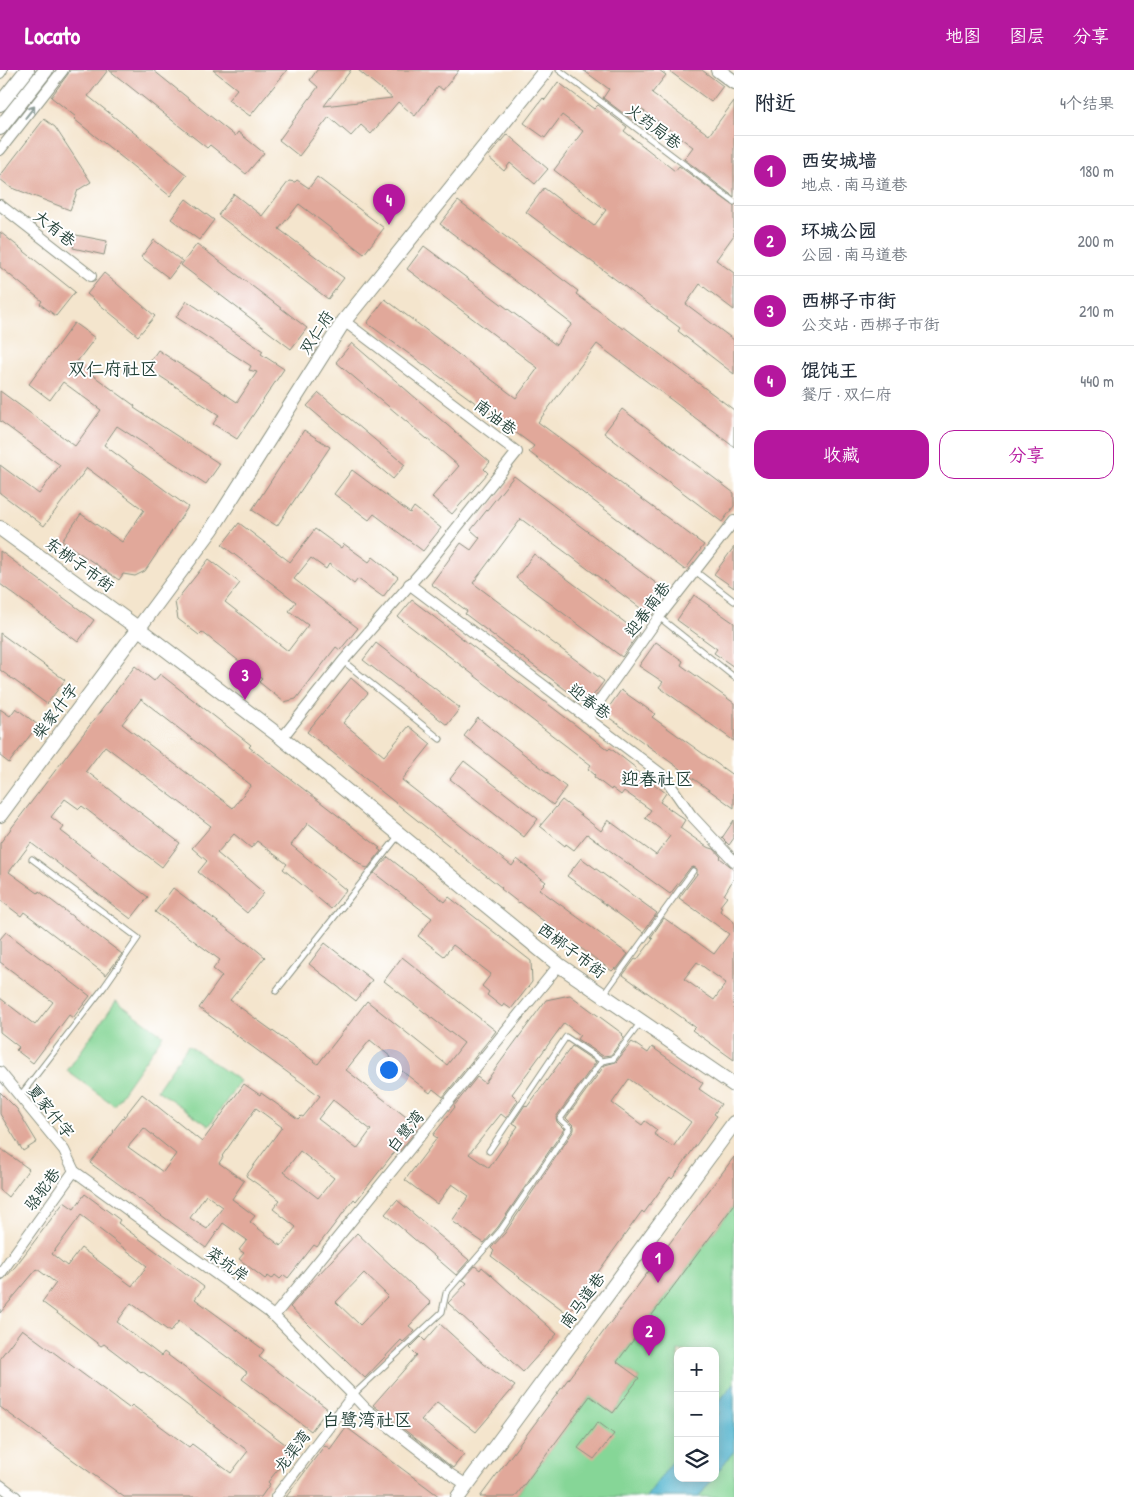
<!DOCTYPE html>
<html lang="zh">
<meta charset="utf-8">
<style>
:root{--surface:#fff;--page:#f6f6f7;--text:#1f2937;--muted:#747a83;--line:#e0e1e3;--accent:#b5179e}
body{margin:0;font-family:"Patrick Hand","LXGW WenKai TC",sans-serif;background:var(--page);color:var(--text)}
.controls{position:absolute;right:15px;bottom:15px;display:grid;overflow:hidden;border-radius:10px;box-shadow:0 2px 12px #0003}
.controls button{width:45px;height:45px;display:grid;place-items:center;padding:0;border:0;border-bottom:1px solid var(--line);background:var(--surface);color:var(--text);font:25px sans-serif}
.you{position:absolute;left:388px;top:999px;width:18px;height:18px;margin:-12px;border:4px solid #fff;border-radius:50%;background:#1a73e8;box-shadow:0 0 0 8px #1a73e833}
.badge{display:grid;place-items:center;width:32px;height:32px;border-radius:50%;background:var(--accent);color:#fff;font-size:16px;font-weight:700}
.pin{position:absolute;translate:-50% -41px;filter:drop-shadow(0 1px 2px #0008)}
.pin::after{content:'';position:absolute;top:26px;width:18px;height:15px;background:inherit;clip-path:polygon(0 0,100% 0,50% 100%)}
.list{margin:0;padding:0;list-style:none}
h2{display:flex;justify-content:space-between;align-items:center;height:65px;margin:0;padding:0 20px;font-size:21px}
h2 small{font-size:16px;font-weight:400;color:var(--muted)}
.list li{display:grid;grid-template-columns:32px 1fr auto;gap:15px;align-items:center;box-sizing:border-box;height:70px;padding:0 20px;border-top:1px solid var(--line)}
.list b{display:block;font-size:19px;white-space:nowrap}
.list p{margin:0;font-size:16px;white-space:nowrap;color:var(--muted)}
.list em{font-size:16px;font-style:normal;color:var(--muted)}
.actions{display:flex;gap:10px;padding:15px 20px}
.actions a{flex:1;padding:11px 0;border:1px solid var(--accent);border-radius:15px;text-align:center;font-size:18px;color:var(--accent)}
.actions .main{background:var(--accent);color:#fff}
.icon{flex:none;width:28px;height:28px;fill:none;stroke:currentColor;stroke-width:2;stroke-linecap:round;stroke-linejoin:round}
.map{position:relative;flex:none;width:734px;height:1427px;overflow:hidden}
header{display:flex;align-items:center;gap:30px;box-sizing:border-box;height:70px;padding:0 25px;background:var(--accent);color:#fff}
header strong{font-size:24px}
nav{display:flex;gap:28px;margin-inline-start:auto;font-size:18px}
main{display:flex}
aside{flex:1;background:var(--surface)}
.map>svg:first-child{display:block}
</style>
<header>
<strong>Locato</strong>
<nav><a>地图</a><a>图层</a><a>分享</a></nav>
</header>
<main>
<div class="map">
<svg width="734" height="1427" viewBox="0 0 734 1427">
<rect width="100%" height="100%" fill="#fff"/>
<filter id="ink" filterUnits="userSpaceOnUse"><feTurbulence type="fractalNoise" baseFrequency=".02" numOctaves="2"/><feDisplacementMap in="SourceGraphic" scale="10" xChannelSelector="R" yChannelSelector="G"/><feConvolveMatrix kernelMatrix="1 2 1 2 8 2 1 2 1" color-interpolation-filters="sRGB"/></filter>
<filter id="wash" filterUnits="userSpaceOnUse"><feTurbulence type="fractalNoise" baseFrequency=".0096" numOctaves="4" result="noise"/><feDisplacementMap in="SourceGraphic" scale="20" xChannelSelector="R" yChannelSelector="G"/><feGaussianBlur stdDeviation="1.12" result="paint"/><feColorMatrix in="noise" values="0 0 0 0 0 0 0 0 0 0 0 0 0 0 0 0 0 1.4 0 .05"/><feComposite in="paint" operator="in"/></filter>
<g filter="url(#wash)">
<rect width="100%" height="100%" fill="#f4e5cd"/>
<g fill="#86d697" stroke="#528a66" fill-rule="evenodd">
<path d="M116,931L163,965L114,1035L67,1001Z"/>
<path d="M188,975L240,1011L209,1056L157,1020Z"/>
<path d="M734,1135V1427H515L590,1326L613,1343L639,1308L617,1292ZM678,1281H715V1408H678Z"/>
</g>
<g fill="#4fb3ce" stroke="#377881">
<path d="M734,1313V1381L715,1405V1348L720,1342L715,1336Z"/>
<path d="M678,1384V1408H713L699,1427H646Z"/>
</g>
<g id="blocks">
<g fill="#e1a89a" fill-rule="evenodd">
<path d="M70,0H108L88,26L187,105L170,126L74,49L76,47L51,27L68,4Z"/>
<path d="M109,0H153L235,66L238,62L264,83L246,104L210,75L207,78Z"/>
<path d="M213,0H287L250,46L228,30L237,19Z"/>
<path d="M317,0H351L324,36L392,28L358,0H459L443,20L438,16L415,46L398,32L371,64L361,55L351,66L329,47L299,86L279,70L318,17L310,10Z"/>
<path d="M583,0H659L666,5L652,23L709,65L734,31V127L684,89L693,77L641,39L632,50L603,28L609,19Z"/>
<path d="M668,0H702L723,16L711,32Z"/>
<path d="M558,12L594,39L598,35L627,57L624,61L675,101L679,96L734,136V165L716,190L734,203V240L700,214L686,234L734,270V304L678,261L680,258L526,142L544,118L594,156L606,140L554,100L583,61L562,45L545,68L524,53L543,28L545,30Z"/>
<path d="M44,49L55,57L91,112L78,120L70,140L10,117L0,109V106Z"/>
<path d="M507,64L548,99L535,114L510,93L504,101L488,87Z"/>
<path d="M317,107L384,158L364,184L299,134L279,159L344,208L328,229L218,145L234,124L262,146L289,111L295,112L297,110L309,118Z"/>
<path d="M186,129L214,150L199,170L171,149Z"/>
<path d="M458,131L578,221L576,224L623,259L624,257L734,340V377L597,274L538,352L704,475L685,500L529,382L534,376L367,253L385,229L516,328L538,298L407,199L424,176L556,275L572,254L440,154Z"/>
<path d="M0,162L75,222L56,246L40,234L42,231L0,197Z"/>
<path d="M76,165L107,171L104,185L73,178Z"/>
<path d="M154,170L182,191L169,208L141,187Z"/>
<path d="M197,174L307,258L291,279L181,195Z"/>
<path d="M104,203L155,246L138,266L87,224Z"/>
<path d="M187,231L263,281L261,284L284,299L237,369L213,354L219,345L146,297L158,280L237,332L257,302L249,300L251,296L176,247Z"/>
<path d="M74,253L95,268L76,293L135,336L134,338L220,394L206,414L117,356L104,375L188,437L145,501L135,506L123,504L119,510L62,471L81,444L122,472L144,440L87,398L44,456L0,423V395L39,424L60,395L0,351V321L75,376L101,340L63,312L50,330L29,314Z"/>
<path d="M352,273L490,392L484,399L488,403L452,444L432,427L459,396L336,292Z"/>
<path d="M319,323L405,395L393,409L307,336Z"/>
<path d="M622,339L734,423V436L722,452L604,363Z"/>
<path d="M304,360L330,377L277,456L252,440Z"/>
<path d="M352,400L410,443L414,437L441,458L423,481L374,444L369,450L334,424Z"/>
<path d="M514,406L669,523L651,546L521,449L473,513L604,611L586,635L465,544L467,541L431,514L461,473L471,480L480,468L471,460Z"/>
<path d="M239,453L290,492L315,459L341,478L344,474L369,492L373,487L398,507L383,527L358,509L354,514L329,494L326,499L311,488L294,509L358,558L340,580L336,577L296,629L284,632L259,612L262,609L202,562L199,565L178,549L175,532L209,489L240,513L225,532L288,581L308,555L289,541L296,532L222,475Z"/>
<path d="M734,477V518L714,504Z"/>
<path d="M0,481L94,550L78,572L0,514Z"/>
<path d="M534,484L639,563L622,587L516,508Z"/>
<path d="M694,525L734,553V597L714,583L717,579L677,550Z"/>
<path d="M412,530L608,680L610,678L636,698L635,700L666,723L660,732L685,750L680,758L707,777L714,779L721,787L720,788L734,799V808L724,825L727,827L720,836L722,837L720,841L734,852V990L692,960L695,957L623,905L635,889L637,890L653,869L651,867L664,848L714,884L729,864L679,828L697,804V799L694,797L690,798L670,824L587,764L574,780L566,774L565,776L540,756L562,730L601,761L608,750L656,785L670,766L645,748L651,740L624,721L621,725L612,718L611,720L594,707L595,705L588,699L591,695L398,547ZM697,892L726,913L714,930L684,909Z"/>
<path d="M0,563L65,610L47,634L0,600Z"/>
<path d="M656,572L683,591L681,595L734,633V671L659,617L663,612L639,596Z"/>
<path d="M376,573L460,638L447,655L363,590Z"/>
<path d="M135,596L154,611L160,604L251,675L249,677L380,778L378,779L381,781L368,798L364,797L308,753L291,775L346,820L331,839L283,799L287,794L257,771L251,778L234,764L217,783L264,823L247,843L198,802L207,791L192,778L211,756L105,676L86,701L180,773L162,797L82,736L79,739L65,729L51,747L64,757L61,761L148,827L131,849L31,773L9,802L38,823L39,821L122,884L106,905L24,842L21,846L0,830V773ZM141,629L251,715L233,738L122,654Z"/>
<path d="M351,608L368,623L343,653L384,686L409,656L431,674L402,710L512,796L517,789L546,812L539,819L628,884L616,900L615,898L612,901L537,846L520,832L519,833L501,819L502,818L307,662Z"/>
<path d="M621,620L655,644L652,647L734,706V738L604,644Z"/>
<path d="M16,638L38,655L9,693L0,686V639L10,646Z"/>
<path d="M478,648L566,717L553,735L464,666Z"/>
<path d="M464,691L538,749L524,767L450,709Z"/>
<path d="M734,750V768L729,775L722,768Z"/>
<path d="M388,787L445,832L449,827L531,891L532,912L511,939L504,934L502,937L487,925L489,922L482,916L491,904L453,875L444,886L418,866L432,848L374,803Z"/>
<path d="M581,788L657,843L643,862L567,806Z"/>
<path d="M173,818L246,873L247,872L265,887L230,930L318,994L367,931L447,995L464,973L384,911L402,887L496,961L443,1027L433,1019L430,1023L389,991L391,987L370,970L346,1000L419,1057L399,1082L396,1080L356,1131L354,1129L317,1177L314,1175L288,1208L284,1205L280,1209L275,1205L272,1209L268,1206L265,1209L239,1189L244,1183L239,1180L247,1170L223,1153L206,1178L90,1093L114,1062L113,1061L142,1024L202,1072L244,1014L260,1025L261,1023L298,1049L301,1046L303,1047L320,1026L199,938L222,906L213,899L220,890L155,842ZM333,1030L371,1060L357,1079L318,1049ZM256,1038L282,1057L246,1106L280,1130L273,1139L296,1157L281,1176L250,1152L255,1146L232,1129L244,1111L219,1093L223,1087L222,1086ZM144,1058L176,1084L163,1102L128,1077ZM300,1081L334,1108L318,1128L284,1102ZM206,1125L223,1137L207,1159L190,1148Z"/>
<path d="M6,862L90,926L73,948L69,945L33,993L16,980L19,977L0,962V928L35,955L53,932L0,892V869Z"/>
<path d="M325,873L372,910L356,931L309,894Z"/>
<path d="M570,925L623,964L622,965L624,967L611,985L603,986L577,969L580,965L564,953L512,1024L518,1030L506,1048L501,1044L469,1084L489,1098L518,1056L513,1053L525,1035L527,1037L572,976L596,992L556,1047L557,1052L564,1059L498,1157L484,1173L452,1151L469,1126L452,1114L437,1134L405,1110L437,1068L433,1065L455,1037L454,1036L477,1007L485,1013L546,930Z"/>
<path d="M632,972L648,983L652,977L703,1013L699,1019L721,1034L714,1044L717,1046L672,1109L670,1107L644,1143L642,1141L568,1244L491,1186L494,1181L491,1178L505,1163L574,1060V1056L566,1048L605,995L616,992ZM629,1009L691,1052L673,1077L654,1064L657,1060L645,1051L642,1055L612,1033Z"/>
<path d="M0,1022L17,1039L37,1072L23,1081L0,1044Z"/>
<path d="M0,1078L29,1099L8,1127L0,1120Z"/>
<path d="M734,1087V1135L617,1292L639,1308L613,1343L590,1326L515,1427H480Z"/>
<path d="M85,1124L120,1150L118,1153L204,1217L195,1229L264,1280L259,1287L328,1339L311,1361L242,1309L247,1302L179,1251L170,1262L131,1233L117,1252L161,1286L164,1282L293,1380L268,1412L270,1414L261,1427H124L0,1337V1288L22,1259L129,1338L132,1335L189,1377L192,1374L231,1403L248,1381L142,1301L141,1302L104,1274L101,1276L42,1232L56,1213L37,1199L0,1243V1211L5,1208L15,1197L64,1132L74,1139ZM81,1145L147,1196L132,1216L81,1178L67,1196L52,1184Z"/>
<path d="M397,1130L469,1190L456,1205L385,1144Z"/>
<path d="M357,1163L431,1233L409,1256L415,1261L403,1272L401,1270L365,1308L290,1237L306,1218ZM364,1203L388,1226L360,1255L336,1232Z"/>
<path d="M475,1196L480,1200L482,1197L557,1264L523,1302L448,1233L467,1213L463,1210Z"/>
<path d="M440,1254L484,1294L515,1316L476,1362L437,1332L421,1350L464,1384L453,1398L373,1335L417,1285L410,1278L421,1267L425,1271Z"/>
<path d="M598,1352L614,1364L594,1389L578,1378Z"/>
<path d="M346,1357L440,1427H286L325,1375L330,1379Z"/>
</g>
</g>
</g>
<g filter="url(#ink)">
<use href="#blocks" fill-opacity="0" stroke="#8a9180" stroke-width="1"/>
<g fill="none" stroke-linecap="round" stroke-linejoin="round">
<defs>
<g id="lane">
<path d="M559,0L734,132"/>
<path d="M695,501L734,531"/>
<path d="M659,547L734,607"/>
<path d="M343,591L440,669"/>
<path d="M276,921L399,765"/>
<path d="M604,924L693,801"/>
<path d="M602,991L613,989L641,952"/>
<path d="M20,1026L104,917L138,868L32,789"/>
<path d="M353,1325L442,1242L446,1223L501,1160L570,1058L560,1049L602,991L566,967L489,1081"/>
</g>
<g id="street">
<path d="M0,3L2,0"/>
<path d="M0,80L63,0"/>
<path d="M0,135L91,206"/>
<path d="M409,514L664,706L691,745L734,791"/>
<path d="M588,647L659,547L734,451"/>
<path d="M282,668L343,591L427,495L517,382L344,251"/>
<path d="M0,1002L64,1080L74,1101L274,1246L353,1325"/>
<path d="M0,1204L74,1101"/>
<path d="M274,1246L559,895"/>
<path d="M0,1415L16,1427"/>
<path d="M276,1427L353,1325L365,1338L450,1404L467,1415"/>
</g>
<g id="secondary">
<path d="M718,0L734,12"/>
<path d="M0,34L27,0"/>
<path d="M0,58L46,0"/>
<path d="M0,458L139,559L282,668L559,895L734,1015"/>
<path d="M0,745L212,459L344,251L546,0"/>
<path d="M458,1427L734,1053"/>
</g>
</defs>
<use href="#lane" stroke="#8a9180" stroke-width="7"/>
<use href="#street" stroke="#8a9180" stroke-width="12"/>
<use href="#secondary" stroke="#8a9180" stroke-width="16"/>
<use href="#lane" stroke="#fff" stroke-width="5"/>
<use href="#street" stroke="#fff" stroke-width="10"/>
<use href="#secondary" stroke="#fff" stroke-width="14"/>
</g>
<defs><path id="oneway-shaft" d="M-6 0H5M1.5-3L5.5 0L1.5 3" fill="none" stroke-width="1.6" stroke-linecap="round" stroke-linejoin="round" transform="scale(1.25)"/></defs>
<use stroke="#8f9e9a" href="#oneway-shaft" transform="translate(30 42) rotate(-52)"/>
</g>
<g text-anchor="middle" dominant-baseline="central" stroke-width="4" stroke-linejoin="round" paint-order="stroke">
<g font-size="16" fill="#1f3d34" stroke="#fff">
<text transform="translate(654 56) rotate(37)">火药局巷</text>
<text transform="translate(55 158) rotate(38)">大有巷</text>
<text transform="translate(316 262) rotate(-57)">双仁府</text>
<text transform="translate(496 347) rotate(37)">南油巷</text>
<text transform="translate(80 494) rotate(36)">东梆子市街</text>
<text transform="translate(647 539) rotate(-53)">迎春南巷</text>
<text transform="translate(590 631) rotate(37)">迎春巷</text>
<text transform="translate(55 641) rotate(-53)">柴家什字</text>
<text transform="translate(572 880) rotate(37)">西梆子市街</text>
<text transform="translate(51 1041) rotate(51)">夏家什字</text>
<text transform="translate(405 1061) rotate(-51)">白鹭湾</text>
<text transform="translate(42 1119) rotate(-54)">骆驼巷</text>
<text transform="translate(228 1194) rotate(36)">菜坑岸</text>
<text transform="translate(582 1230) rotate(-54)">南马道巷</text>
<text transform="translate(292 1381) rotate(-53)">龙渠湾</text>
</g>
<g font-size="18" fill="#1f3d34" stroke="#fff">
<text x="113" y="298">双仁府社区</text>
<text x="657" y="708">迎春社区</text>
<text x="367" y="1349">白鹭湾社区</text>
</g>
</g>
</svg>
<div class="controls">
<button>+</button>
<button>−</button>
<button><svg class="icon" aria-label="layers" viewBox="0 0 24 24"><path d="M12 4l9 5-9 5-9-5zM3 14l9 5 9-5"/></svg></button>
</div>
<div class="you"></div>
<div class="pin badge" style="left:658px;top:1213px">1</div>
<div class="pin badge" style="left:649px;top:1286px">2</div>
<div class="pin badge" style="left:245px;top:630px">3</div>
<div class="pin badge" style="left:389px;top:155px">4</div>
</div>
<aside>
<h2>附近<small>4个结果</small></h2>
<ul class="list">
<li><span class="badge">1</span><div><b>西安城墙</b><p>地点 · 南马道巷</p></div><em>180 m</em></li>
<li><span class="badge">2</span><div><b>环城公园</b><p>公园 · 南马道巷</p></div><em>200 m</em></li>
<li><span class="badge">3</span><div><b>西梆子市街</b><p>公交站 · 西梆子市街</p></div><em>210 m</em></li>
<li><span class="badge">4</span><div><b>馄饨王</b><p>餐厅 · 双仁府</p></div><em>440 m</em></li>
</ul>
<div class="actions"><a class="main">收藏</a><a>分享</a></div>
</aside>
</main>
